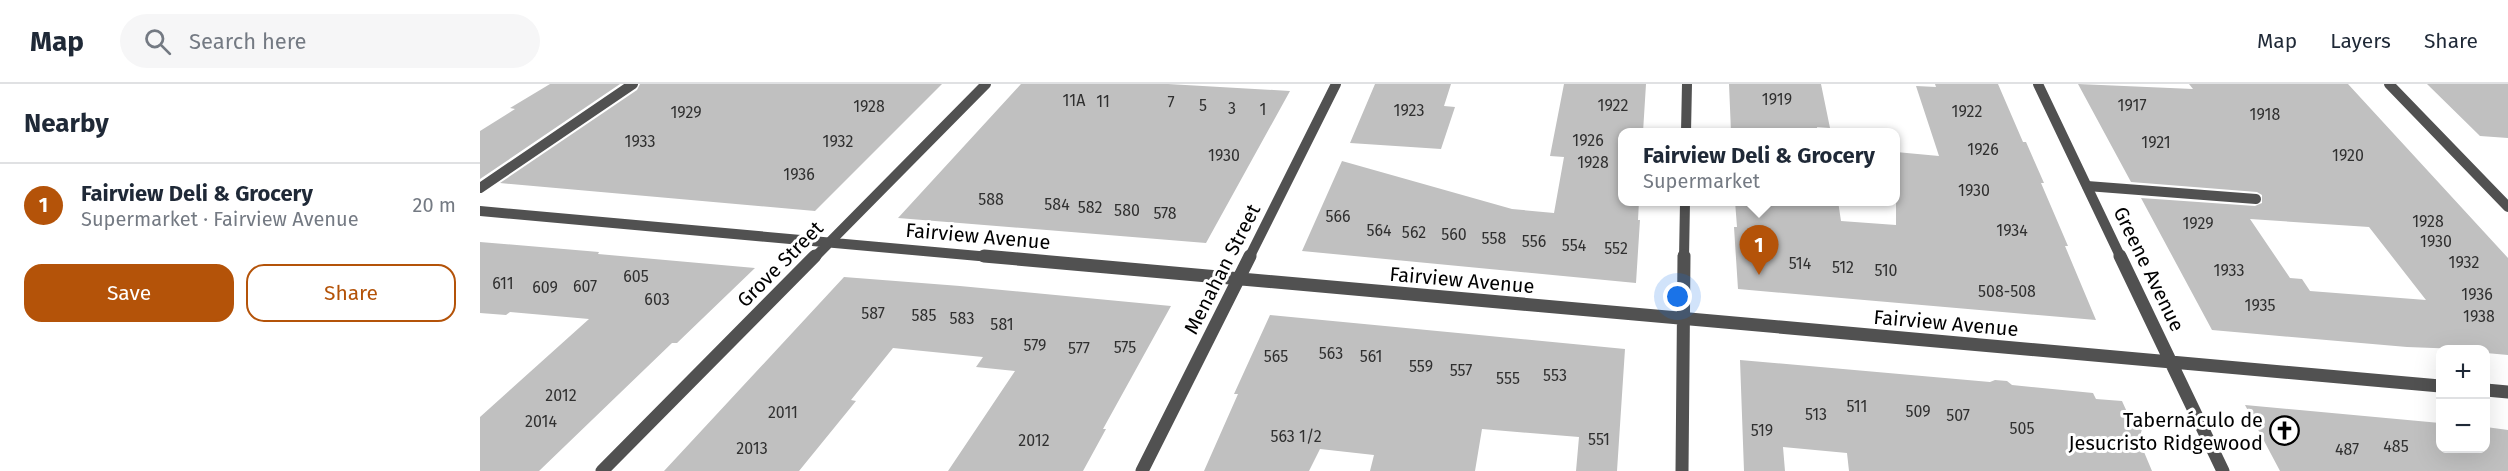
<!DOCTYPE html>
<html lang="en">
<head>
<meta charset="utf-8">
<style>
	body { margin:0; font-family:"Fira Sans",sans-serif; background:#f6f6f7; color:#1f2937 }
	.controls { position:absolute; right:18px; bottom:18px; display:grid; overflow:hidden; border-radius:12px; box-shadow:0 6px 24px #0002 }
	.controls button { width:54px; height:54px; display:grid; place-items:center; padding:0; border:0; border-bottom:2px solid #e0e1e3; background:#fff; color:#1f2937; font:30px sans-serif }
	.you { position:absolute; left:1198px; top:213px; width:21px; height:21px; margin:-15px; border:4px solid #fff; border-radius:50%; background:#1a73e8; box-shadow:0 0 0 9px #1a73e833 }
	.badge { display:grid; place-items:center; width:39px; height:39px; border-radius:50%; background:#b45309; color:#fff; font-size:20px; font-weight:700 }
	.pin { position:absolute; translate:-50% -50px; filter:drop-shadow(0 2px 3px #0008) }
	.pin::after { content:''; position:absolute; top:32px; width:21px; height:18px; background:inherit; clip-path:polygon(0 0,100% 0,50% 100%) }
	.popup { position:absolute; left:1138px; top:44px; width:282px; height:78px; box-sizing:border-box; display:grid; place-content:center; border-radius:12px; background:#fff; filter:drop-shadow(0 2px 4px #0005); font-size:20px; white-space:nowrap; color:#747a83 }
	.popup b { font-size:22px; color:#1f2937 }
	.popup::after { content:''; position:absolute; left:50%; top:100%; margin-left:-12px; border:12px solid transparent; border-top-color:#fff }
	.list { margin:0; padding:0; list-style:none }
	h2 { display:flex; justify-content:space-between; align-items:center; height:78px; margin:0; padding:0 24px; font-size:26px }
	h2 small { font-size:20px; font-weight:400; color:#747a83 }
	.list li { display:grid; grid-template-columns:39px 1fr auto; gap:18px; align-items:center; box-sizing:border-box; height:84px; padding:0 24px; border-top:2px solid #e0e1e3 }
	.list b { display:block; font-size:22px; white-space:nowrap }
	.list p { margin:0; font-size:20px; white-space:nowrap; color:#747a83 }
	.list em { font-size:20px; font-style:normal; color:#747a83 }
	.actions { display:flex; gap:12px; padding:18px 24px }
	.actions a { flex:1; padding:14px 0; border:2px solid #b45309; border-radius:18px; text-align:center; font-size:21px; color:#b45309 }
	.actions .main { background:#b45309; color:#fff }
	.icon { flex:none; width:33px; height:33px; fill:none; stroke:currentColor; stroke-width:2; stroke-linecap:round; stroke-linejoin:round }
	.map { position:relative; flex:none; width:2028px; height:387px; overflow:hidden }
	header { display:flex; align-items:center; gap:36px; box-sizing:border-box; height:84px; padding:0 30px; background:#fff; border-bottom:2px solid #e0e1e3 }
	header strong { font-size:28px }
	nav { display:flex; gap:33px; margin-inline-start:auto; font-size:21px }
	.search { width:420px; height:54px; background:#f6f6f7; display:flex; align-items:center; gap:15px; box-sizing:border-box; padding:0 21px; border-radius:33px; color:#747a83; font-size:22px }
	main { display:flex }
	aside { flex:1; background:#fff }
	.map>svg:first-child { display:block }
	.building { fill:#c0c0c0; fill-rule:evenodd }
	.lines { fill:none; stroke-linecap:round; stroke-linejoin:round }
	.lane { stroke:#515151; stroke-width:10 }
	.street-far1 { stroke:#515151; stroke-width:10 }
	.street { stroke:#515151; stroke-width:13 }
	.labels { text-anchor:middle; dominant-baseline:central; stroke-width:6; stroke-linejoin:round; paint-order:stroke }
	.number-label { font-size:16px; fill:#303030 }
	.street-label { font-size:20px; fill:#000; stroke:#fff }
	.poi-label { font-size:20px; fill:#000; stroke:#fff; text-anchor:end }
</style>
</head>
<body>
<header>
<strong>Map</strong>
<div class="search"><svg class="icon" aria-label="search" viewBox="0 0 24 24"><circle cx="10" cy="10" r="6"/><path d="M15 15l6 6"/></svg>Search here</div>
<nav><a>Map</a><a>Layers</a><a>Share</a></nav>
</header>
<main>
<aside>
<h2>Nearby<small></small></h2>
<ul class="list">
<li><span class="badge">1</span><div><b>Fairview Deli &amp; Grocery</b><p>Supermarket · Fairview Avenue</p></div><em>20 m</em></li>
</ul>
<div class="actions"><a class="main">Save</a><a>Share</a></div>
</aside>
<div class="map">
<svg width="2028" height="387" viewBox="0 0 2028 387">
	<rect width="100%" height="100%" fill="#fff"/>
	<path class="building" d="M70,0H140L0,95V47L35,25L30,24Z
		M160,0H462L335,127L20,99L157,6Z
		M541,0H688L810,7L726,159L418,134Z
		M895,0H971L964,22L975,23L961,65L870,59Z
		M1084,0H1166L1163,48H1143V117H1159L1158,136H1160L1156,199L822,167L862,77L1032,125L1074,129L1084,73L1070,72Z
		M1249,0H1341L1350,44L1337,43L1338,48H1251Z
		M1455,0H1518L1543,58H1546L1564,99H1561L1588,162H1585L1616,236L1258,205L1254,143H1257L1255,117H1358L1361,137L1416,141V68L1459,72L1436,2L1456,3Z
		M1598,0L1713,5L1709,0H1868L2028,174V271L2006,269V266L1927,263L1732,246L1661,114L1775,122L1782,119V111L1777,108L1651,98ZM1770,135L1889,143L1946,216L1830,207L1822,195L1810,194Z
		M1947,0H2028V54L2000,52Z
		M0,158L119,168L118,170L275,184L197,259H192L59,387H0V333L109,235L30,228L26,231L0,229Z
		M364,193L480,202L691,222L623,345H626L603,387H468L535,287L496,283L503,273L413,264L371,316L376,317L319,387H184Z
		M790,231L1145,265L1137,387H1096L1099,353L1002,345L995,387H890L894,371L840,365L829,387H724L758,310H754Z
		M1260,276L1510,298L1515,296L1527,297L1532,301L1613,309L1616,315L1642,317L1652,339L1662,345L1659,356L1672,387H1369L1367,369L1303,363L1305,387H1264Z
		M1765,321L1960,339V364H2006V343L2028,346V387H1800Z"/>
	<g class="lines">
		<path class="lane" d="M1607,102L1776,115"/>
		<path class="street-far1" d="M1558,0L1641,174
			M1909,0L2028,123
			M1206,48L1207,0
			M0,104L153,0
			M0,127L521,174
			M334,174L506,0
			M769,174L856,0
			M1204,174L1205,118"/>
		<path class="street" d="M504,172L1960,302
			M1640,172L1743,387
			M2006,306L2028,308
			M122,387L335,172
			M662,387L770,172
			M1202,387L1204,172"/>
	</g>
	<defs>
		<symbol id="church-ring" viewBox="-11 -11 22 22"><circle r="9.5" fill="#fff" stroke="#000" stroke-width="1.5"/><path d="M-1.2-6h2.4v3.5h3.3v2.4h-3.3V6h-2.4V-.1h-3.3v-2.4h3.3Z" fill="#000"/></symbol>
	</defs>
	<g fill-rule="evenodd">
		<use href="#church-ring" x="1788" y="330" width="33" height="33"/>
	</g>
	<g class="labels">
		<g class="number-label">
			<text x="1297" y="15">1919</text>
			<text x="594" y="16">11A</text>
			<text x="623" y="17">11</text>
			<text x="691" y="18">7</text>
			<text x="723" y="21">5</text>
			<text x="1133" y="21">1922</text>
			<text x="1652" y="21">1917</text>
			<text x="389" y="22">1928</text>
			<text x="752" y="24">3</text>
			<text x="783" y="25">1</text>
			<text x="929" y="26">1923</text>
			<text x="1487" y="27">1922</text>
			<text x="206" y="28">1929</text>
			<text x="1785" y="30">1918</text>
			<text x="1108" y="56">1926</text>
			<text x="160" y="57">1933</text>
			<text x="358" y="57">1932</text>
			<text x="1676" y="58">1921</text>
			<text x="1503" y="65">1926</text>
			<text x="744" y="71">1930</text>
			<text x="1868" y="71">1920</text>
			<text x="1113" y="78">1928</text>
			<text x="319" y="90">1936</text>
			<text x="1494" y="106">1930</text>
			<text x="511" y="115">588</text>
			<text x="577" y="120">584</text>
			<text x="610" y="123">582</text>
			<text x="647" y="126">580</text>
			<text x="685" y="129">578</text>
			<text x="858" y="132">566</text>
			<text x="1948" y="137">1928</text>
			<text x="1718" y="139">1929</text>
			<text x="899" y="146">564</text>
			<text x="1532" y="146">1934</text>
			<text x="934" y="148">562</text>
			<text x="974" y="150">560</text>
			<text x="1014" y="154">558</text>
			<text x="1054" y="157">556</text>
			<text x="1956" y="157">1930</text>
			<text x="1094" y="161">554</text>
			<text x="1136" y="164">552</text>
			<text x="1984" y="178">1932</text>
			<text x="1320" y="179">514</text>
			<text x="1363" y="183">512</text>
			<text x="1406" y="186">510</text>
			<text x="1749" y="186">1933</text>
			<text x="156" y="192">605</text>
			<text x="23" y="199">611</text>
			<text x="105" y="202">607</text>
			<text x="65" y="203">609</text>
			<text x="1527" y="207">508-508</text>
			<text x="1997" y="210">1936</text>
			<text x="177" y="215">603</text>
			<text x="1780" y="221">1935</text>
			<text x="393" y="229">587</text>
			<text x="444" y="231">585</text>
			<text x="1999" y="232">1938</text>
			<text x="482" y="234">583</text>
			<text x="522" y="240">581</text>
			<text x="555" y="261">579</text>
			<text x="645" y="263">575</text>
			<text x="599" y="264">577</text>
			<text x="851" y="269">563</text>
			<text x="796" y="272">565</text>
			<text x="891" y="272">561</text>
			<text x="941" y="282">559</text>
			<text x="981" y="286">557</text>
			<text x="1075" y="291">553</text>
			<text x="1028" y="294">555</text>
			<text x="81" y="311">2012</text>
			<text x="1377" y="322">511</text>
			<text x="1438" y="327">509</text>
			<text x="303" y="328">2011</text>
			<text x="1336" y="330">513</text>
			<text x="1478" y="331">507</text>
			<text x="61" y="337">2014</text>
			<text x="1542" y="344">505</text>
			<text x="1282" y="346">519</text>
			<text x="816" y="352">563 1/2</text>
			<text x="1119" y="355">551</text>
			<text x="554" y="356">2012</text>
			<text x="1916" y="362">485</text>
			<text x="272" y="364">2013</text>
			<text x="1867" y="365">487</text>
		</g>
		<g class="street-label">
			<text transform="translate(498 152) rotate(5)">Fairview Avenue</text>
			<text transform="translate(300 180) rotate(-45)">Grove Street</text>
			<text transform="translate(742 185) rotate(-63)">Menahan Street</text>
			<text transform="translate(1669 185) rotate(64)">Greene Avenue</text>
			<text transform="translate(982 196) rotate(5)">Fairview Avenue</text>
			<text transform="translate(1466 239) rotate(5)">Fairview Avenue</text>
		</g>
		<g class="poi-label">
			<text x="1783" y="336">Tabernáculo de<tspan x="1783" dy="23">Jesucristo Ridgewood</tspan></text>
		</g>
	</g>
</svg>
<div class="controls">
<button>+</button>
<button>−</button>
</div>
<div class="you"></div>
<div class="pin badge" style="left:1279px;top:191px">1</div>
<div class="popup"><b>Fairview Deli &amp; Grocery</b>Supermarket</div>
</div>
</main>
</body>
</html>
